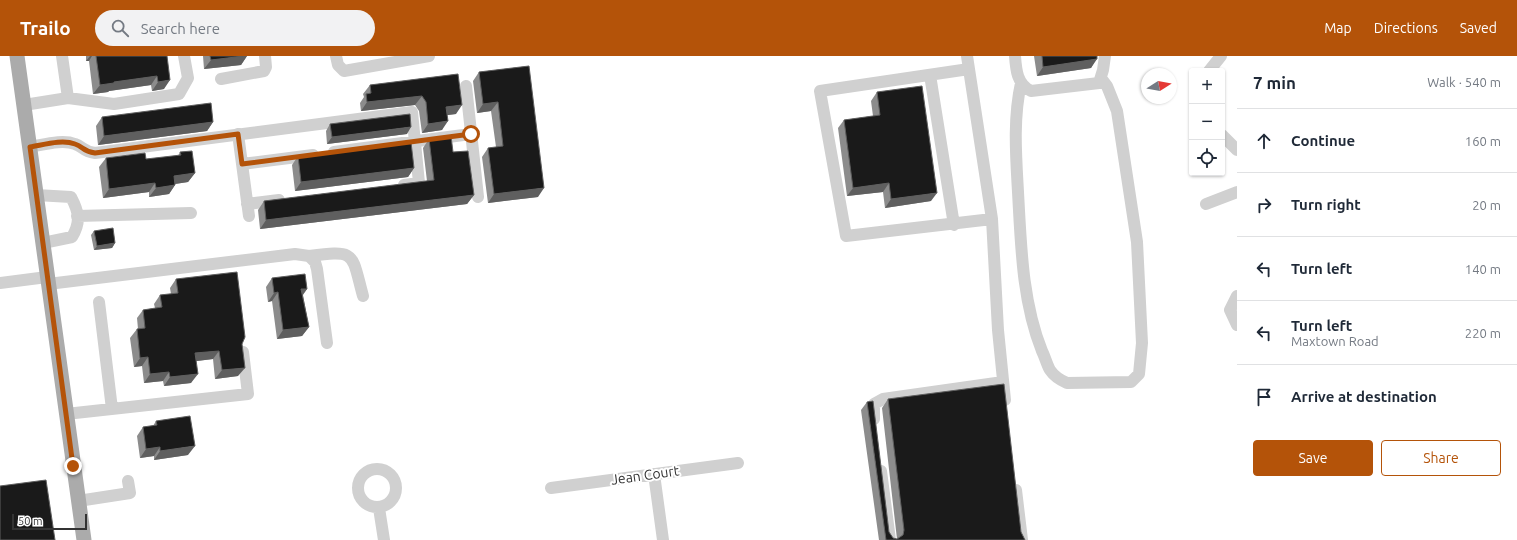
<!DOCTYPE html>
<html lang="en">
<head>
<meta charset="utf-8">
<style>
	body { margin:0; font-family:Ubuntu,sans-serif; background:#f2f2f3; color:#1f2937 }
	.controls { position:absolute; right:12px; top:12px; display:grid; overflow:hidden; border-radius:4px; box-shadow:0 1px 3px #0004 }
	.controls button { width:36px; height:36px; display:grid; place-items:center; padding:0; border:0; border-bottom:1px solid #e0e1e3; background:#fff; color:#1f2937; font:20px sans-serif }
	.compass { position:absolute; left:1141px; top:12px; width:36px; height:36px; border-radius:50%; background:#fff; box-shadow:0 1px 3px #0004; rotate:79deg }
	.scale { position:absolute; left:12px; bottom:10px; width:75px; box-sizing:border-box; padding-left:4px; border:2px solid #333; border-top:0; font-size:11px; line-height:14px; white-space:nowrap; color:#333; -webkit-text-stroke:3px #fff; paint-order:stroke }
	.stop { position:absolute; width:12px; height:12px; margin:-9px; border:3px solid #b45309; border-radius:50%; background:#fff }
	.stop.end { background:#b45309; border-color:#fff; box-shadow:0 1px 4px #0008 }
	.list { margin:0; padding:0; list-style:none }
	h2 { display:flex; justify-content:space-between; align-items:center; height:52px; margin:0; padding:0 16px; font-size:17px }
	h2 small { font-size:13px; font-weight:400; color:#747a83 }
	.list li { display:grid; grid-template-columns:26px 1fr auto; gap:12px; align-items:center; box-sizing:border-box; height:64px; padding:0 16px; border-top:1px solid #e0e1e3 }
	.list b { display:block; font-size:15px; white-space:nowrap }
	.list p { margin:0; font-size:13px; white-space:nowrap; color:#747a83 }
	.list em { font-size:13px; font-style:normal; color:#747a83 }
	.actions { display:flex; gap:8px; padding:12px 16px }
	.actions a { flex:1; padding:9px 0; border:1px solid #b45309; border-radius:4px; text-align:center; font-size:14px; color:#b45309 }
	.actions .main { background:#b45309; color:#fff }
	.icon { flex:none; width:22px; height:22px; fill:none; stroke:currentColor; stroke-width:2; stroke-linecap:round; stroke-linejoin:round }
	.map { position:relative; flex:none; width:1237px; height:484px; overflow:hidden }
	header { display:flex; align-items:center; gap:24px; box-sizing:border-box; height:56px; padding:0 20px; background:#b45309; color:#fff }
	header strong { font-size:19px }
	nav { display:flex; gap:22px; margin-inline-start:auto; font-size:14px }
	.search { width:280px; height:36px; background:#f2f2f3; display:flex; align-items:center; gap:10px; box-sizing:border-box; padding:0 14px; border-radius:22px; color:#747a83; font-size:15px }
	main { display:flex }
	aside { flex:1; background:#fff }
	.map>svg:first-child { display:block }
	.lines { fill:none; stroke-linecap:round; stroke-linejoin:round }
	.minor { stroke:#d0d0d0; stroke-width:12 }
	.major { stroke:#ababab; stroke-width:15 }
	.wall { fill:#8c8c8c }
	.shaded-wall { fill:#5f5f5f }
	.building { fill:#1a1a1a; stroke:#5f5f5f }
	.route { stroke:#b45309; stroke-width:5 }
	.labels { text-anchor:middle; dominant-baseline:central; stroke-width:4; stroke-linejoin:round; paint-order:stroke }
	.street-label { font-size:14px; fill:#333; stroke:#fff }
</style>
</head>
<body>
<header>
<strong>Trailo</strong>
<div class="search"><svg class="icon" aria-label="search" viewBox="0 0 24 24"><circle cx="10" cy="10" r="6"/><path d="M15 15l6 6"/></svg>Search here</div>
<nav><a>Map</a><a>Directions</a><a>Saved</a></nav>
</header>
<main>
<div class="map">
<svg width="1237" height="484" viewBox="0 0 1237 484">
	<rect width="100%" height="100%" fill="#fff"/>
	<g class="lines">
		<path class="minor" d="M336,0L338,9L344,15L429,0
			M967,0L992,163L998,274L1005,344
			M1015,0C1016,14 1017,28 1031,35L1099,27L1103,14L1105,0
			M969,13L820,35L846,180L992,163
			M1209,15L1221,0
			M930,19L954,169
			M221,23L264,15L266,11L265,0
			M1021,27C1013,63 1016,100 1018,136C1021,189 1022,245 1042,295C1045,301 1047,309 1050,314C1054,320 1060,324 1067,327L1131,326L1139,318L1142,287L1137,186L1117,55L1107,30L1101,22
			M466,30L478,141
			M68,42L114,48L179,38L188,22L184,0
			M24,49L68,42L62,0
			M238,78L249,160
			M1222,79L1237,94
			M30,91C43,89 62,83 75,88C84,91 82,95 95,97L412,56L419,127L404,129
			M334,96L471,78
			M242,108L313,99
			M36,139L71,141C79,156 81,166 72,181L43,187
			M247,148L279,144
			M1206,148L1237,136
			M77,160L191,157
			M309,200C357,194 351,196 363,240
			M0,227L47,221
			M48,228L295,198L309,200L315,206L317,213L327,287
			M1237,240L1230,254L1237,269
			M99,246L112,353
			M66,358L248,338L243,296
			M874,363V348L883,343L1003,326
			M358 432a19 19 0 1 1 38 0a19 19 0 1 1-38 0Z
			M881,415L890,484
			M654,418L663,484
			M551,432L738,407
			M1016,434L1022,484
			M78,445L130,437L128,425
			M379,452L384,484"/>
		<path class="major" d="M17,0L84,484"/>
	</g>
	<path class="wall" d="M86,0H167L164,33L152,35L151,29L109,35L108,36L93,38L89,5H86Z
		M203,0H247L241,9L204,13Z
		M1034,0H1097L1091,12L1037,20Z
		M529,10L538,141L488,147L482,101L488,92L496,91L491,55L477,57L473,25L479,16Z
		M458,18L456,58L447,59L442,74L422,77L419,55L415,49L361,55L360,47L364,41L363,38L370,29Z
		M877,36L931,145L885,152L883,136L847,140L838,72L844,64L873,60L871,45Z
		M102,61L213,66L207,75L98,89L96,70Z
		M330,68L407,78L327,88L326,75Z
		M429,83L453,96L474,139L467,148L260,173L258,154L264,145L427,125L423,92Z
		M180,96L195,117L188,126L175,128V129L169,138L149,141V136L103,142L99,111L106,102L146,103L178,100Z
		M298,100L414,112L408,121L295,135L292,109Z
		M94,175L115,187L112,192L94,194L91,179Z
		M272,222L307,233L303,239L309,271L302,280L277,283L272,245L268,246L266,231Z
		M176,223L242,288L238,320L215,323L213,303L196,305L191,327L164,330L163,325L144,327L142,310L134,311L130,282L137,273H138L137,262L143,254L155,252L154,248L160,239L171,238L170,232Z
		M888,343L1021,476L886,484L889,476L893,482L897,483L882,352Z
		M867,346L886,484H879L861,354Z
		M156,365L188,399L154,404V400L140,402L137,380L143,371L153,370Z"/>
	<path class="shaded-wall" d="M90,0H92L89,5H86Z
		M244,0H247L241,9L204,13L211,4Z
		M1097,3L1091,12L1037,20L1043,11Z
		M157,20L151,29L109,35L108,36L93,38L100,29L114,26Z
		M170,24L164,33L152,35L158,26Z
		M422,40L415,49L361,55L367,46Z
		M498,46L491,55L477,57L483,48Z
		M462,49L456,58L440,60L446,51Z
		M448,65L442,74L422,77L428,68Z
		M213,66L207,75L98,89L104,80Z
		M411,71L407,78L327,88L332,81Z
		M414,112L408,121L295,135L301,126Z
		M195,117L188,126L168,129L174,120Z
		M155,127L149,136L103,142L109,133Z
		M889,127L883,136L847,140L853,132Z
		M175,129L169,138L149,141L156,132Z
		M544,132L538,141L488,147L494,138Z
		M937,137L931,145L885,152L891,143Z
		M474,139L467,148L260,173L266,164Z
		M115,187L112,192L94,194L97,190Z
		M301,233H307L301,241Z
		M278,236L272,245L268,246L274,237Z
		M309,271L302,280L277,283L283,274Z
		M219,295L213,303L189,306L195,297Z
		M148,301L142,310L134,311L140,302Z
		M245,312L238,320L215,323L222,314Z
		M169,316L163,325L144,327L150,318Z
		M198,318L191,327L164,330L170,321Z
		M195,390L188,399L154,404L160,395Z
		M160,391L154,400L140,402L146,393Z"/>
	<path class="building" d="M96,0H167L170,24L158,26L157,20L114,26V27L100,29Z
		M210,0H244L211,4Z
		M1042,0H1097V3L1043,11Z
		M529,10L544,132L494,138L488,92L503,90L498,46L483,48L479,16Z
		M458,18L462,49L446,51L448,65L428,68L426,46L422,40L367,46L366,38L371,37L370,29Z
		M922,30L937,137L891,143L889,127L853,132L844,64L880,59L877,36Z
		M211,47L213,66L104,80L102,61Z
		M410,58L411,71L332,81L330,68Z
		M451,80L453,96L468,95L474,139L266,164L264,145L434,124L429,83Z
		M411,86L414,112L301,126L298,100Z
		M192,95L195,117L174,120L175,129L156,132L155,127L109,133L106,102L145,97L146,103L181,99L180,96Z
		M113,172L115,187L97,190L94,175Z
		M237,216L245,281L242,288L245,312L222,314L219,295L195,297L198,318L170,321L169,316L150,318L148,301L140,302L137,273L145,272L143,254L162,251L160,239L178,237L176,223Z
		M305,218L307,233H301L309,271L283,274L278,236L274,237L272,222Z
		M1004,328L1021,476L1025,484H886L867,346L873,345L889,476L893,482L897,483L903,479L904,474L888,343Z
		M190,360L195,390L160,395V391L146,393L143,371L157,369L156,365Z
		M46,424L55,484H0V430Z"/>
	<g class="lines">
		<path class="route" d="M73,410L30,91C43,89 62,83 75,88C84,91 82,95 95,97L238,78L242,108L471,78"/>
	</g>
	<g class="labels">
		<g class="street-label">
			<text transform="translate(645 419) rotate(-8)">Jean Court</text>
		</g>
	</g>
</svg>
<div class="controls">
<button>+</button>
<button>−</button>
<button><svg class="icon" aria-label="locate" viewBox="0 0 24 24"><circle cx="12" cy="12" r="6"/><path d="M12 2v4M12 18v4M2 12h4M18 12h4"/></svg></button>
</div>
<svg class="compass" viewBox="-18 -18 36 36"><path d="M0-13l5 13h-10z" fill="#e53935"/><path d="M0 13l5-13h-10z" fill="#747a83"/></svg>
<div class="scale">50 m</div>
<div class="stop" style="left:471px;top:78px"></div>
<div class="stop end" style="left:73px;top:410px"></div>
</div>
<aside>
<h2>7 min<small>Walk · 540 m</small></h2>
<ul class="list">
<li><svg class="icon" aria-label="ahead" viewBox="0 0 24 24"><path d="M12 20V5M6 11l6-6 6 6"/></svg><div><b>Continue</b></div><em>160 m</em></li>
<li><svg class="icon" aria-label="right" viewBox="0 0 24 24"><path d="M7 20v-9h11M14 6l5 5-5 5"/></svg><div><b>Turn right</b></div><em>20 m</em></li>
<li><svg class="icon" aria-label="left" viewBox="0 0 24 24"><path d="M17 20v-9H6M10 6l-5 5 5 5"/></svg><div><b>Turn left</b></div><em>140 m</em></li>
<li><svg class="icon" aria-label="left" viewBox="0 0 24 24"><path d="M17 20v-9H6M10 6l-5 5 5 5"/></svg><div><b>Turn left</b><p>Maxtown Road</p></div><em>220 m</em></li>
<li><svg class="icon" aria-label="arrive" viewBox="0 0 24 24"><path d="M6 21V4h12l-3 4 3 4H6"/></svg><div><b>Arrive at destination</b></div></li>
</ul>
<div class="actions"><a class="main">Save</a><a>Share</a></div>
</aside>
</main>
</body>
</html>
